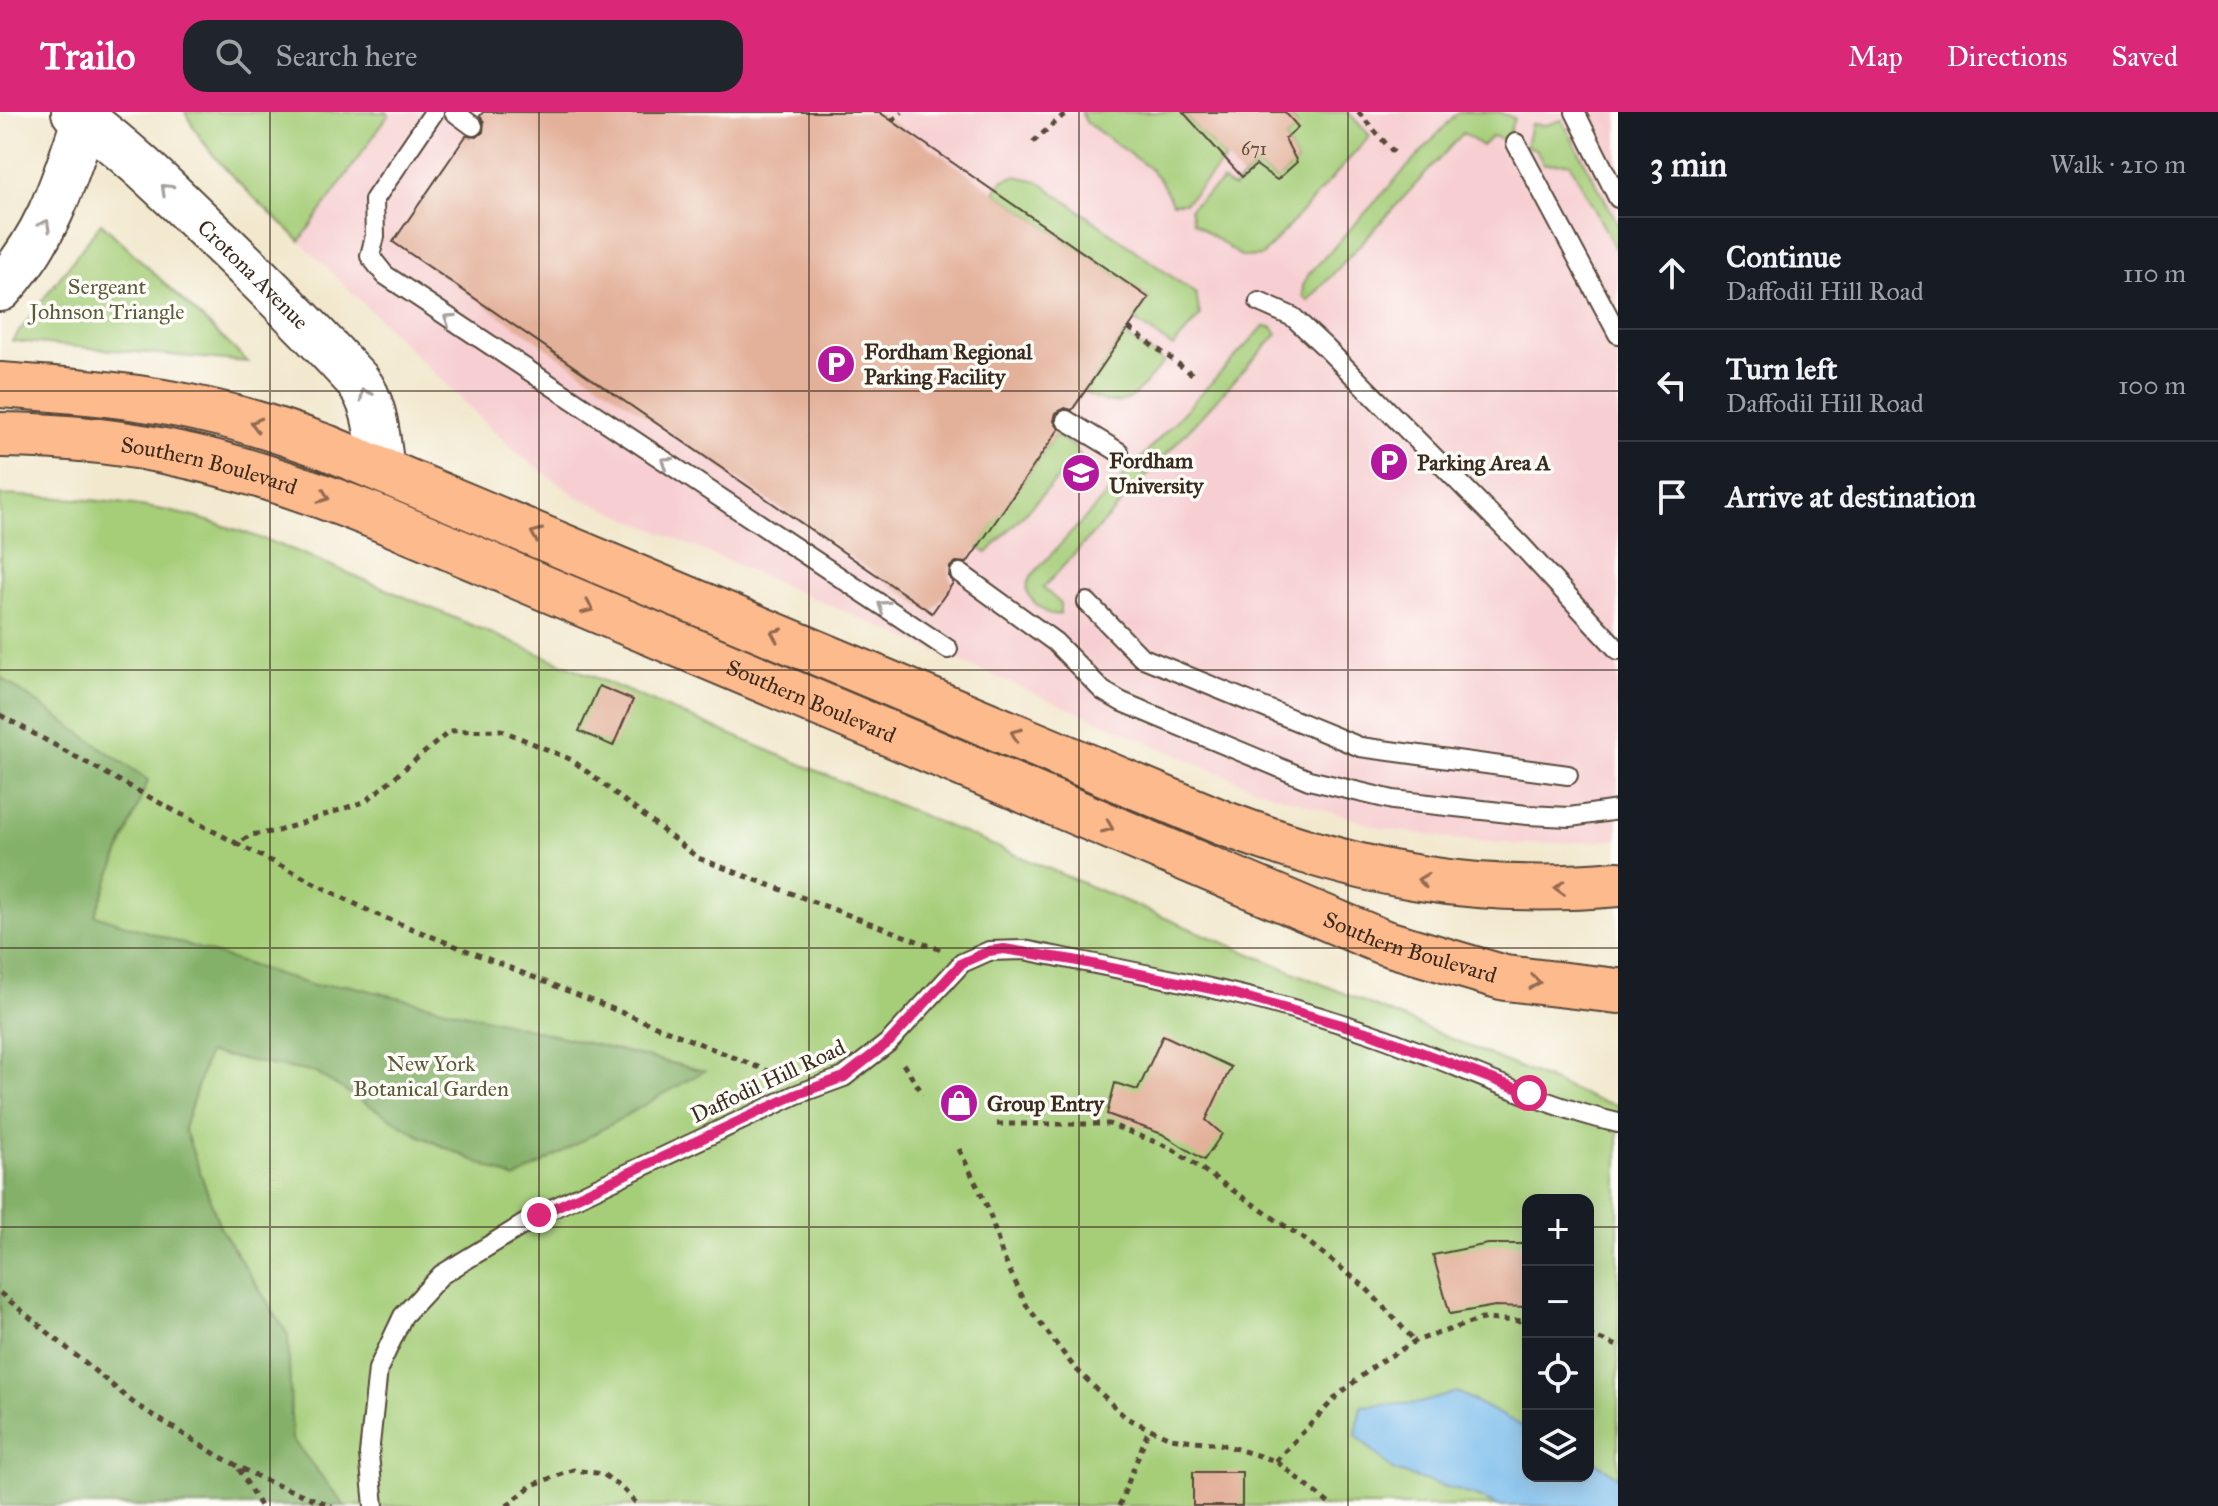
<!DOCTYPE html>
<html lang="en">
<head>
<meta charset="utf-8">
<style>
	body { margin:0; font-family:"IM FELL Great Primer",serif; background:#20242c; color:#f1f3f6 }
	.controls { position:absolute; right:24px; bottom:24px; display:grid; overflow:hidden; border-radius:16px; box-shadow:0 4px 20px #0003 }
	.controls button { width:72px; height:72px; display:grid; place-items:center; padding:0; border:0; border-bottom:2px solid #363941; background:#171b24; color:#f1f3f6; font:40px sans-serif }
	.stop { position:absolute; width:24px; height:24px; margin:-18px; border:6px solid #db2777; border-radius:50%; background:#fff }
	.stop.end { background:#db2777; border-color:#fff; box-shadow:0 2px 8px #0008 }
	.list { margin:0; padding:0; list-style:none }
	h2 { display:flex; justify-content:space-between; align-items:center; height:104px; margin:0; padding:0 32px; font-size:34px }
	h2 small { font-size:26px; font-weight:400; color:#9ea1a6 }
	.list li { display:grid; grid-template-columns:52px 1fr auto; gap:24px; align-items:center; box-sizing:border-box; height:112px; padding:0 32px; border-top:2px solid #363941 }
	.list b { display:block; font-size:30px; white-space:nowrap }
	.list p { margin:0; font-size:26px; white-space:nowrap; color:#9ea1a6 }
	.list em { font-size:26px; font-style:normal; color:#9ea1a6 }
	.icon { flex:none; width:44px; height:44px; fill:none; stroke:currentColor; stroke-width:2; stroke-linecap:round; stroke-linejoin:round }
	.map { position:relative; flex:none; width:1618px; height:1394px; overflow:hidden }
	header { display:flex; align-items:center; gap:48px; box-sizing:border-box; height:112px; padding:0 40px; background:#db2777; color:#fff }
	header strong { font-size:38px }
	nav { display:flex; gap:44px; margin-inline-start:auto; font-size:28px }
	.search { width:560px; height:72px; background:#20242c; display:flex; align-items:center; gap:20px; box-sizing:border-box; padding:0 28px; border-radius:24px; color:#9ea1a6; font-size:30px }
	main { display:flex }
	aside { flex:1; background:#171b24 }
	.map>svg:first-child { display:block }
	.built { fill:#f7cfd2 }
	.green { fill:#a6ce79; stroke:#707c4c; stroke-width:2; fill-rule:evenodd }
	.forest { fill:#84b169; stroke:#606e44; stroke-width:2 }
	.water { fill:#75baec; stroke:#587285; stroke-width:2 }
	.building { fill:#e3b09a }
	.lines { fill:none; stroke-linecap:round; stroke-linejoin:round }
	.service-casing { stroke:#564638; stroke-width:22 }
	.tertiary-casing { stroke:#564638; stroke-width:48 }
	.primary-casing { stroke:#564638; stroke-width:48 }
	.path { stroke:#564638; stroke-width:5; stroke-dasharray:6 6; stroke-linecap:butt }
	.service { stroke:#fff; stroke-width:18 }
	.tertiary { stroke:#fff; stroke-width:44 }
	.primary { stroke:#fcba8d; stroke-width:44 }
	.oneway { stroke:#a79f9a }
	.oneway2 { stroke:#926b50 }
	.route { stroke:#db2777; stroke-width:10 }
	.grid { fill:none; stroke:#3b2a1e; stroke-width:2; stroke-opacity:0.55 }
	.labels { text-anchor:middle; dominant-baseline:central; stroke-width:7; stroke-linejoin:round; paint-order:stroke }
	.number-label { font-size:18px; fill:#654c3d }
	.street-label { font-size:22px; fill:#3b2a1e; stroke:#fdfcf7 }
	.park-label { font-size:22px; fill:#5b5b39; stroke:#fdfcf7 }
	.poi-label { font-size:22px; font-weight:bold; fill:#3b2a1e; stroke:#fdfcf7; text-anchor:start }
</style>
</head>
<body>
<header>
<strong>Trailo</strong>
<div class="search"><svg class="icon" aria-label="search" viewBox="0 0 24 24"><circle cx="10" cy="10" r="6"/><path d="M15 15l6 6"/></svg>Search here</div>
<nav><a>Map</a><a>Directions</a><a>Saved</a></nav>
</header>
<main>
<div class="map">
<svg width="1618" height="1394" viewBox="0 0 1618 1394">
	<rect width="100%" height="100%" fill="#fdfcf7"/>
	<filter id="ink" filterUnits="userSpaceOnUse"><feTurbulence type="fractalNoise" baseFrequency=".0125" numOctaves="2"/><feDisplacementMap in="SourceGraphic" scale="16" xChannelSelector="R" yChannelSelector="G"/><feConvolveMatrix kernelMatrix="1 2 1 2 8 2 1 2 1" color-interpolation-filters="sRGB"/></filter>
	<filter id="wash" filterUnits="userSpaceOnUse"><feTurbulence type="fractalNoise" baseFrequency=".006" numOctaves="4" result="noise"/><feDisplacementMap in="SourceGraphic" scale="32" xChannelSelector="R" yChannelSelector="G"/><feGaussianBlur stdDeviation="1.8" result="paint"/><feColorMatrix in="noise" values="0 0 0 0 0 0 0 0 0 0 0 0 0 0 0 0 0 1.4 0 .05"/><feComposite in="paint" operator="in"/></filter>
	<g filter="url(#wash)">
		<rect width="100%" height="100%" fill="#f2e8ce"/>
		<path class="built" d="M185,0H1618V728L1522,733L1453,727L1382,716L1254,676L576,384L513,338L342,171L215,45L200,26Z"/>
		<path class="green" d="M185,0H387L389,2L300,129C260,90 210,51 185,0Z
			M1081,0H1183L1226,47L1185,91H1172L1161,69L1149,56L1086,10Z
			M1285,0H1348L1370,24L1262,144L1242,145L1193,110L1190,96L1223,69L1233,76L1256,53L1277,68L1297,50L1285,27L1298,14Z
			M1458,0H1499L1514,6L1507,28L1492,24L1482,34L1463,21L1308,189L1303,184V173L1308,163Z
			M1562,8L1618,112V142L1570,51L1543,52L1536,37L1526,34L1531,12L1546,13Z
			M1015,64L1038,69L1196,182L1200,204L1173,235L1134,208L1149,186L995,80L1003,68Z
			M101,111L248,250L12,229Z
			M1264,214L1272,215L1277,222L1043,476L1060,491V502L1050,503C1035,491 1019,483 1032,463Z
			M1124,223L1164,250C1136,280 1127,306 1084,280Z
			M1055,323L1074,335L1080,343L987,441L977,435Z
			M0,383C64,386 128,388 190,404C226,413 261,426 296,439L1594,987L1618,993V1394H0ZM1528,1088H1588V1364H1528Z"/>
		<path class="forest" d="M0,565L148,668L95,803L314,874L347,873L704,959L515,1067L420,1024L316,961L208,941L184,1016L220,1115L288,1223L292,1327L345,1394H0Z"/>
		<path class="water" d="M1457,1280L1528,1317V1364H1588V1345L1618,1365V1394H1498L1476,1384L1394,1359L1356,1323L1361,1294L1420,1291Z"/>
		<g id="blocks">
			<path class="building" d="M483,0H879L1149,186L1072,298L1065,296L1056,301L1054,309L1059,317L967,451L956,450L950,455L949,465L953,471L932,501L393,130L466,24L477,25L483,20L484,10L480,4Z
				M1183,0H1285L1298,15L1285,27L1297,50L1277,68L1256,53L1242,65Z
				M599,574L633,588L613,634L579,619Z
				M1163,923L1231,955L1206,1008L1222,1022L1204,1048L1162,1022L1107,1002L1115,971L1138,978Z
				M1488,1132H1528V1195L1495,1194L1450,1202L1433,1143Z
				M1193,1360H1242V1394H1193Z"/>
		</g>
	</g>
	<g filter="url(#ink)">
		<use href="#blocks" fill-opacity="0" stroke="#564638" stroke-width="2"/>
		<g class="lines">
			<defs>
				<path id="service" d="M434,0L374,88L375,124L370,144L385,163L948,537
					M454,0L473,14
					M1575,0L1618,86
					M1516,31L1618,222
					M1259,190L1293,205L1325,235L1521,433L1618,538
					M1066,308L1119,340
					M960,461L1055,530L1103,579L1122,590L1309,668L1393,688L1527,703L1570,705L1618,698
					M1087,490L1141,545L1360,635L1568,663
					M374,1394L369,1342L378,1257L403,1204L441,1163L539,1103L795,983L844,965L889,930L962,851L989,839L1024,838C1140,861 1260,882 1372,922C1453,950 1535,992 1618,1011"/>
				<g id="tertiary">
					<path id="s1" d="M74,0C119,32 158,69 198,108C253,160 306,213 357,268C377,294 377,326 382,357"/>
					<path d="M0,177C50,122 64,68 87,0"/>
				</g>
				<g id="primary">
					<path d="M0,273C70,278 140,283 208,299C248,308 287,321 326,335L1223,711C1359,762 1472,785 1618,772"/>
					<path id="s2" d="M0,323C139,324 246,353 374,404L1383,830L1505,866L1618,879"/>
				</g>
			</defs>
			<use href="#service" class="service-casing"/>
			<use href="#tertiary" class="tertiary-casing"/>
			<use href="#primary" class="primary-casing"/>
			<path class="path" d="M1358,0L1396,43
				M892,9L902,0
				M1033,30L1067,0
				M1129,216L1192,262
				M0,603L171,697
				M169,696L238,732L250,723L278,719L366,689L450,619L501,618L572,648L698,746L941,838
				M236,731L373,801L778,963
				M903,952L923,982
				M997,1012H1109L1171,1036L1307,1129L1365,1175L1415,1229
				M959,1037L988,1096L1003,1145L1027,1194L1074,1255L1126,1306L1170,1326L1220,1332L1276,1349L1332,1394
				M0,1181L135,1292L217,1343L264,1368L332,1394
				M1588,1223L1618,1234
				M1276,1349L1337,1284L1374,1254L1415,1229L1482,1207L1528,1209
				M239,1357L260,1394
				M507,1394L532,1373L573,1358L603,1362L623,1377L639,1394
				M1119,1394L1149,1317"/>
			<use href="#service" class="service"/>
			<use href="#tertiary" class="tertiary"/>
			<use href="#primary" class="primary"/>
		</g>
		<defs><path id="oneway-chevron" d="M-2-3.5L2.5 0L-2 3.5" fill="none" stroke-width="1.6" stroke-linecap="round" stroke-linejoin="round" transform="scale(2)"/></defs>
		<g class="oneway">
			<use href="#oneway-chevron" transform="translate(166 77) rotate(-136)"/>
			<use href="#oneway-chevron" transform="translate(45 113) rotate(-61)"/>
			<use href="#oneway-chevron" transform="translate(449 207) rotate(-146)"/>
			<use href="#oneway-chevron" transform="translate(365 282) rotate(-118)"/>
			<use href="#oneway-chevron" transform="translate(666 350) rotate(-146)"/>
			<use href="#oneway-chevron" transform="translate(883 494) rotate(-146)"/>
		</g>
		<g class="oneway2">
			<use href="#oneway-chevron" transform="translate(256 312) rotate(-165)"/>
			<use href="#oneway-chevron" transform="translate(324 385) rotate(21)"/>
			<use href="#oneway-chevron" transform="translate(536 422) rotate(-157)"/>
			<use href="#oneway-chevron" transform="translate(588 496) rotate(23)"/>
			<use href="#oneway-chevron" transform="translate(776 522) rotate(-157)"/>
			<use href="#oneway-chevron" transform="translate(1016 622) rotate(-157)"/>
			<use href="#oneway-chevron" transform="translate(1108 715) rotate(23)"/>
			<use href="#oneway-chevron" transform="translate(1423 768) rotate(-172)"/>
			<use href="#oneway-chevron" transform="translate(1560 776) rotate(178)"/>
			<use href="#oneway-chevron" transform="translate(1535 870) rotate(8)"/>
		</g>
	</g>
	<g class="lines" filter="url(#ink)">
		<path class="route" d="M539,1103L795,983L844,965L889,930L962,851L989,839L1004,837L1073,848L1231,881L1370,921L1529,981"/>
	</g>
	<path class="grid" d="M270,0V1394M539,0V1394M809,0V1394M1079,0V1394M1348,0V1394M0,279H1618M0,558H1618M0,836H1618M0,1115H1528M1588,1115H1618"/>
	<defs>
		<symbol id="parking-disc" viewBox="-11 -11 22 22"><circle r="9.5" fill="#b5179e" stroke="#fdfcf7"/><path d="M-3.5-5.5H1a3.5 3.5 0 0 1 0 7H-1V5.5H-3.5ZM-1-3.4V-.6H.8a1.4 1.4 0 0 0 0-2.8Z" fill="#fff"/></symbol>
		<symbol id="university-disc" viewBox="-11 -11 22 22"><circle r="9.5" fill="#b5179e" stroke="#fdfcf7"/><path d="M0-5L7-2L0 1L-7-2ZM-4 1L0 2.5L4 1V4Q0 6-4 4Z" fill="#fff"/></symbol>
		<symbol id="shop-disc" viewBox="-11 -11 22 22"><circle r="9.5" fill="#b5179e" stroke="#fdfcf7"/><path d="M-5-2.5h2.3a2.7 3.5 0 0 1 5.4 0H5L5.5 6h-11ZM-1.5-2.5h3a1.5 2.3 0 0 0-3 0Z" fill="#fff"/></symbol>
	</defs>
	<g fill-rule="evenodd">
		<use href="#parking-disc" x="814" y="230" width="44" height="44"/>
		<use href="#parking-disc" x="1367" y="328" width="44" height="44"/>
		<use href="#university-disc" x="1059" y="339" width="44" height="44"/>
		<use href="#shop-disc" x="937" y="969" width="44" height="44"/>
	</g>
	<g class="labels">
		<g class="number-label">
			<text x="1254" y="37">671</text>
		</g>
		<g class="street-label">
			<text stroke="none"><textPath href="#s1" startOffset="242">Crotona Avenue</textPath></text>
			<text stroke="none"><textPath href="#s2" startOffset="212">Southern Boulevard</textPath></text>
			<text stroke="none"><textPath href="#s2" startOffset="860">Southern Boulevard</textPath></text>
			<text stroke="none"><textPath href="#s2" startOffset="1508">Southern Boulevard</textPath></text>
			<text transform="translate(768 969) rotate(-25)">Daffodil Hill Road</text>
		</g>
		<g class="park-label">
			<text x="107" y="174">Sergeant<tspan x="107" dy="25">Johnson Triangle</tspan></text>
			<text x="431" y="951">New York<tspan x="431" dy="25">Botanical Garden</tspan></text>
		</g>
		<g class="poi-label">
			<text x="864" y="239">Fordham Regional<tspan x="864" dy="25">Parking Facility</tspan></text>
			<text x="1109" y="348">Fordham<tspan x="1109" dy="25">University</tspan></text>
			<text x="1417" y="350">Parking Area A</text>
			<text x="987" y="991">Group Entry</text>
		</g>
	</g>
</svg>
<div class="controls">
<button>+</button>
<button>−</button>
<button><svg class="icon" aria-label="locate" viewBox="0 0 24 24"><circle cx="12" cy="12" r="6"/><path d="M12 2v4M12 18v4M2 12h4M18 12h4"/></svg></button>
<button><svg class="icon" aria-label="layers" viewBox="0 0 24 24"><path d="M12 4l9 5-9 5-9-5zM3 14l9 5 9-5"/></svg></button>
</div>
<div class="stop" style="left:1529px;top:981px"></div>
<div class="stop end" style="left:539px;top:1103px"></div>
</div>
<aside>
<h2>3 min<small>Walk · 210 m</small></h2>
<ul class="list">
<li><svg class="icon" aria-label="ahead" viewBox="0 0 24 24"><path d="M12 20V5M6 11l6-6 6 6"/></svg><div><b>Continue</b><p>Daffodil Hill Road</p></div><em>110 m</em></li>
<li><svg class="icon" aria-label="left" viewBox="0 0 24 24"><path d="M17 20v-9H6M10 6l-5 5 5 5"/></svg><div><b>Turn left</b><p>Daffodil Hill Road</p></div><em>100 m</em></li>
<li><svg class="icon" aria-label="arrive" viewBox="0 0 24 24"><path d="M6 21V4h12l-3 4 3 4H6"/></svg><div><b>Arrive at destination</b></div></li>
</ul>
</aside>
</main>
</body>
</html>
